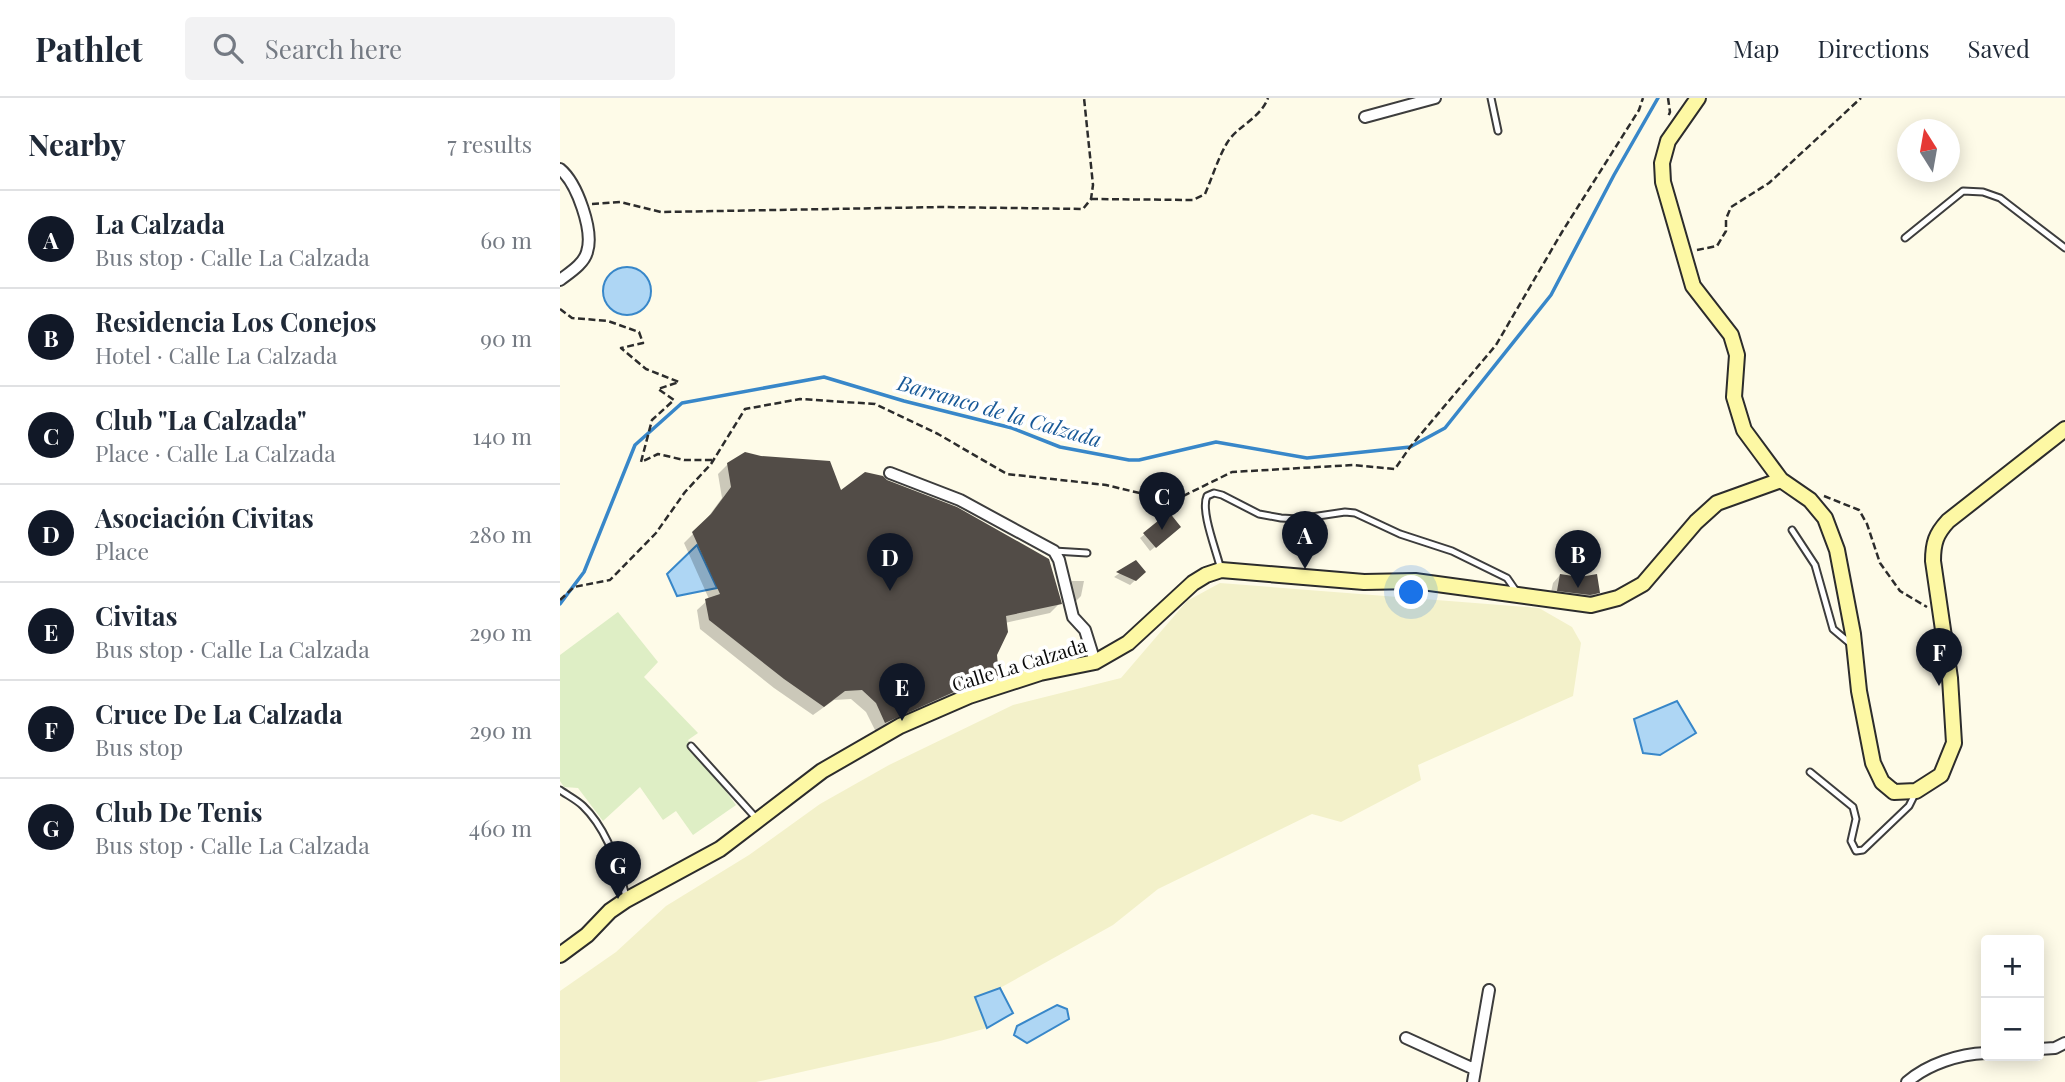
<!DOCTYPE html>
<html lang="en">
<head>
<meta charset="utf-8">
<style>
	body { margin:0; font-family:"Playfair Display",serif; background:#f2f2f3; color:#1f2937 }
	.controls { position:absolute; right:21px; bottom:21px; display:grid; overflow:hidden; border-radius:7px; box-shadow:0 4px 18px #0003 }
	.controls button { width:63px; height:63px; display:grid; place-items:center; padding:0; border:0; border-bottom:2px solid #e0e1e3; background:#fff; color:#1f2937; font:35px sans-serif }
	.compass { position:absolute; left:1337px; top:21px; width:63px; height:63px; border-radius:50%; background:#fff; box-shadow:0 4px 18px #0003; rotate:349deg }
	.you { position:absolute; left:852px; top:495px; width:24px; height:24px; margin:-18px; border:5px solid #fff; border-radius:50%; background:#1a73e8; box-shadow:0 0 0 10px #1a73e833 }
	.badge { display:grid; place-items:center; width:46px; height:46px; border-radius:50%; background:#111827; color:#fff; font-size:23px; font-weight:700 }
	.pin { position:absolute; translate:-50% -58px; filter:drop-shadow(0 2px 4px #0008) }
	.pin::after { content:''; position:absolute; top:37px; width:24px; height:21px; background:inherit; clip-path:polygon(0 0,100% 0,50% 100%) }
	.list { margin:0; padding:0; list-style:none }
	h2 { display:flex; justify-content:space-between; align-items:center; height:91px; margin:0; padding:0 28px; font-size:30px }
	h2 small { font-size:23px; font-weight:400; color:#747a83 }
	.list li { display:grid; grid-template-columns:46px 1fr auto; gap:21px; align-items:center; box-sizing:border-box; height:98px; padding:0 28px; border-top:2px solid #e0e1e3 }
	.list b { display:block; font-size:26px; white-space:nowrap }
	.list p { margin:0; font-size:23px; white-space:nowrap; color:#747a83 }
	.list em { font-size:23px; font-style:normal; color:#747a83 }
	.icon { flex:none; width:38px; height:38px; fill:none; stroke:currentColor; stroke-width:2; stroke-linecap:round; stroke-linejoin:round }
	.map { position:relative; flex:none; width:1505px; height:984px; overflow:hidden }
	header { display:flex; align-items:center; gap:42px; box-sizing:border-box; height:98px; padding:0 35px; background:#fff; border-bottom:2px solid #e0e1e3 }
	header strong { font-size:33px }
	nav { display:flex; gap:38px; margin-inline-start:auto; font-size:24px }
	.search { width:490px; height:63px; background:#f2f2f3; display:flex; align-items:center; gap:18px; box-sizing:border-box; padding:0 24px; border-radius:7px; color:#747a83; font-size:26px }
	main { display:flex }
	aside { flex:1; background:#fff }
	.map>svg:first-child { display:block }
	.farmland { fill:#f3f1ca }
	.pitch { fill:#deeec5 }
	.water { fill:#aed6f4; stroke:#3887c9; stroke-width:2 }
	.shadow { fill:#0003 }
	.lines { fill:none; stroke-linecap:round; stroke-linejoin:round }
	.stream { stroke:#3887c9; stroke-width:3.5 }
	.building { fill:#524c47 }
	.lane-casing { stroke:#3d3d3d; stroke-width:9 }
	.street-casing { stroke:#3d3d3d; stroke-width:14 }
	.secondary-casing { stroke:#2c2c2c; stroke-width:18 }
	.path { stroke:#2c2c2c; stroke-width:2.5; stroke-dasharray:7 3.5; stroke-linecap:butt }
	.lane { stroke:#fff; stroke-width:5 }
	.street { stroke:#fff; stroke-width:10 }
	.secondary { stroke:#fdf8a4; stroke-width:14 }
	.labels { text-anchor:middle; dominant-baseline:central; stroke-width:7; stroke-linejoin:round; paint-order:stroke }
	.street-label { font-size:19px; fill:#0a0a0a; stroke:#fff }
	.water-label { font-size:21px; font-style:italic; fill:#185997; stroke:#fff }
</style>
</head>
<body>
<header>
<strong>Pathlet</strong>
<div class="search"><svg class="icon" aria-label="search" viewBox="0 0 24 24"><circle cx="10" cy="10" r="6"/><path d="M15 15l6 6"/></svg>Search here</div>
<nav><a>Map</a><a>Directions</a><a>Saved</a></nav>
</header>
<main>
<aside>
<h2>Nearby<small>7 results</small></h2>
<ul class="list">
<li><span class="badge">A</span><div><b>La Calzada</b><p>Bus stop · Calle La Calzada</p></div><em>60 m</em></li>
<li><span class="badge">B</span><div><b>Residencia Los Conejos</b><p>Hotel · Calle La Calzada</p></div><em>90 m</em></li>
<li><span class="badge">C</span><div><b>Club &quot;La Calzada&quot;</b><p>Place · Calle La Calzada</p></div><em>140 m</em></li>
<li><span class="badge">D</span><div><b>Asociación Civitas</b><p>Place</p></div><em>280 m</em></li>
<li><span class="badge">E</span><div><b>Civitas</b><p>Bus stop · Calle La Calzada</p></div><em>290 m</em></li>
<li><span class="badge">F</span><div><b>Cruce De La Calzada</b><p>Bus stop</p></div><em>290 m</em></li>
<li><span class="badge">G</span><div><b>Club De Tenis</b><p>Bus stop · Calle La Calzada</p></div><em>460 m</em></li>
</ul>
</aside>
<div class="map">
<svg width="1505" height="984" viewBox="0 0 1505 984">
	<rect width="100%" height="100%" fill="#fefbe8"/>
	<path class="farmland" d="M660,485L979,510L1012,529L1021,545L1013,598L858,667L861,682L781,724L752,716L598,791L553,827L440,890L415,899L427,930L380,943L196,984H0V893L56,854L106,808L189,757L260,706L329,667L453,607L561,580L627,503Z"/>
	<path class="pitch" d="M58,514L98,564L84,579L138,635L128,642L176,707L133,737L116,713L103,722L80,689L43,723L18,690L4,689L0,683V557Z"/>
	<path class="water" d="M43 193a24 24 0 1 1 48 0a24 24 0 1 1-48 0Z
		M137,447L157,490L117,498L107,476Z
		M1117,603L1136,635L1100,657L1083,655L1074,621Z
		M440,890L453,915L427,930L415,899Z
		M497,907L507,911L509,921L467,945L454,937L457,928Z"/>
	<path class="shadow" d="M168,366L281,394L500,505L490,515L445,525L435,557L437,578L427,587L394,598L316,634L306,614L291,601L274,602L253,617L214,590L140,531L137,512L149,501L124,445L143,426L162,400L158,376Z
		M615,433L590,453L580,440L585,436Z
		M576,464L584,474L570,487L554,479Z
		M1000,477L1038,494L1031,501L990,499L993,485Z
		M512,483H524L521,498L516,503H512L508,487Z"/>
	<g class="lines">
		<path class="stream" d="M0,506L24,474L75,347L122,305L264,279L344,303L452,330L500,349L569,362H579L656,344L747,360L850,349L885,330L991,197L1054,77L1098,0"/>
	</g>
	<path class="building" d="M185,354L201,358L270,363L281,392L305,374L323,378L327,382L397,409L489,461L502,506L446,518L448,534L437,557L439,578L405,589L325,625L316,605L302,592L285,593L264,609L224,581L149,522L145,501L160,496L132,434L151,416L171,389L167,365Z
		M609,414L621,429L596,450L583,435Z
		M576,462L586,474L576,483L556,474Z
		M1000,476L1020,479L1037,476L1040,495L1030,497L997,493Z"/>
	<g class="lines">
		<defs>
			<path id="lane" d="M931,0L938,33
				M1345,140L1403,93L1423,94L1440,100L1505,150
				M1232,432L1255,467L1273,531L1292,547
				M494,453L527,455
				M661,472C657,454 640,413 647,398L654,395L662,397L699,416L721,420L738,421L785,414L795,415L840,436L892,453L947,480L956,493
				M131,648L196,720
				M1250,674L1293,709L1296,721L1291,743L1296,753L1303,752L1349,708L1355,696
				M0,692C7,697 17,702 23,708C47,731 59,768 66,799"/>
			<path id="street" d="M805,19L875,0
				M0,71C17,85 34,133 27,154C24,166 9,175 0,182
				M330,375L400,402L494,453L499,462L513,519L525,532L535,564
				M846,940L914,971
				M1479,951L1495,950L1505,945
				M913,984L929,892
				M1347,984C1368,966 1399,956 1426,955"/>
			<path id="secondary" d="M1138,0L1108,43L1102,65L1103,84L1133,188L1171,237L1177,257L1174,299L1184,332L1221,382L1250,402L1265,420L1277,452L1293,536L1299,593L1313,665L1322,684L1334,694L1356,693L1381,677L1394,645L1390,580L1373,463C1373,445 1376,436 1388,423L1505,331
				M0,857L27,837L50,813L66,802L160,751L262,673L340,628L409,598L480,575L535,564L568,545L633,485L646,477L661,472L804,484L855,483L1031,507L1058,500L1083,486L1136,424L1157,405L1221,382"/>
		</defs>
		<use href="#lane" class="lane-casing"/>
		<use href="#street" class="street-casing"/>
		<use href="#secondary" class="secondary-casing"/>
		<path class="path" d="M1108,0L1110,14L1108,19
			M531,101L633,102L645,96C652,80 658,60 667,45C677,28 700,21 708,0
			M32,106L60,104L101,114L382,109L523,111L531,101L533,87L524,0
			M1137,152L1157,148L1166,133V121L1171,109L1209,85L1301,0
			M0,211L12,220L48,223L79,234L83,245L61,250L86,271L119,284L98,291L114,302L92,322L81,364L98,356L124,362H153
			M1264,398L1299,412L1307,426L1320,465L1340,493L1367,509
			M0,502L14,489L50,482L96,435L125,394L151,366L185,311L240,301L315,306L378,336L447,376L546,387L613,403L672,374L793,367L835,371L850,349L936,247L1002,134L1079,12L1083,0"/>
		<use href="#lane" class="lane"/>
		<use href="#street" class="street"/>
		<use href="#secondary" class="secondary"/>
	</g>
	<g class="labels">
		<g class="street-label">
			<text transform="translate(459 566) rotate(-17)">Calle La Calzada</text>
		</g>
		<g class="water-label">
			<text transform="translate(440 312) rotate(16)">Barranco de la Calzada</text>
		</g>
	</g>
</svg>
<div class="controls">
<button>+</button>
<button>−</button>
</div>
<svg class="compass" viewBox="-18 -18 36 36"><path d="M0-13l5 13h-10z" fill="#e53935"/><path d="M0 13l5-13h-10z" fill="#747a83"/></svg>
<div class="you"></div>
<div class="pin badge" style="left:745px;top:471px">A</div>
<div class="pin badge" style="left:1018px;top:490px">B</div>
<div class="pin badge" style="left:602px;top:432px">C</div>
<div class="pin badge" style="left:330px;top:493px">D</div>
<div class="pin badge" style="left:342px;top:623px">E</div>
<div class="pin badge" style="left:1379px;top:588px">F</div>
<div class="pin badge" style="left:58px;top:801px">G</div>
</div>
</main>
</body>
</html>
